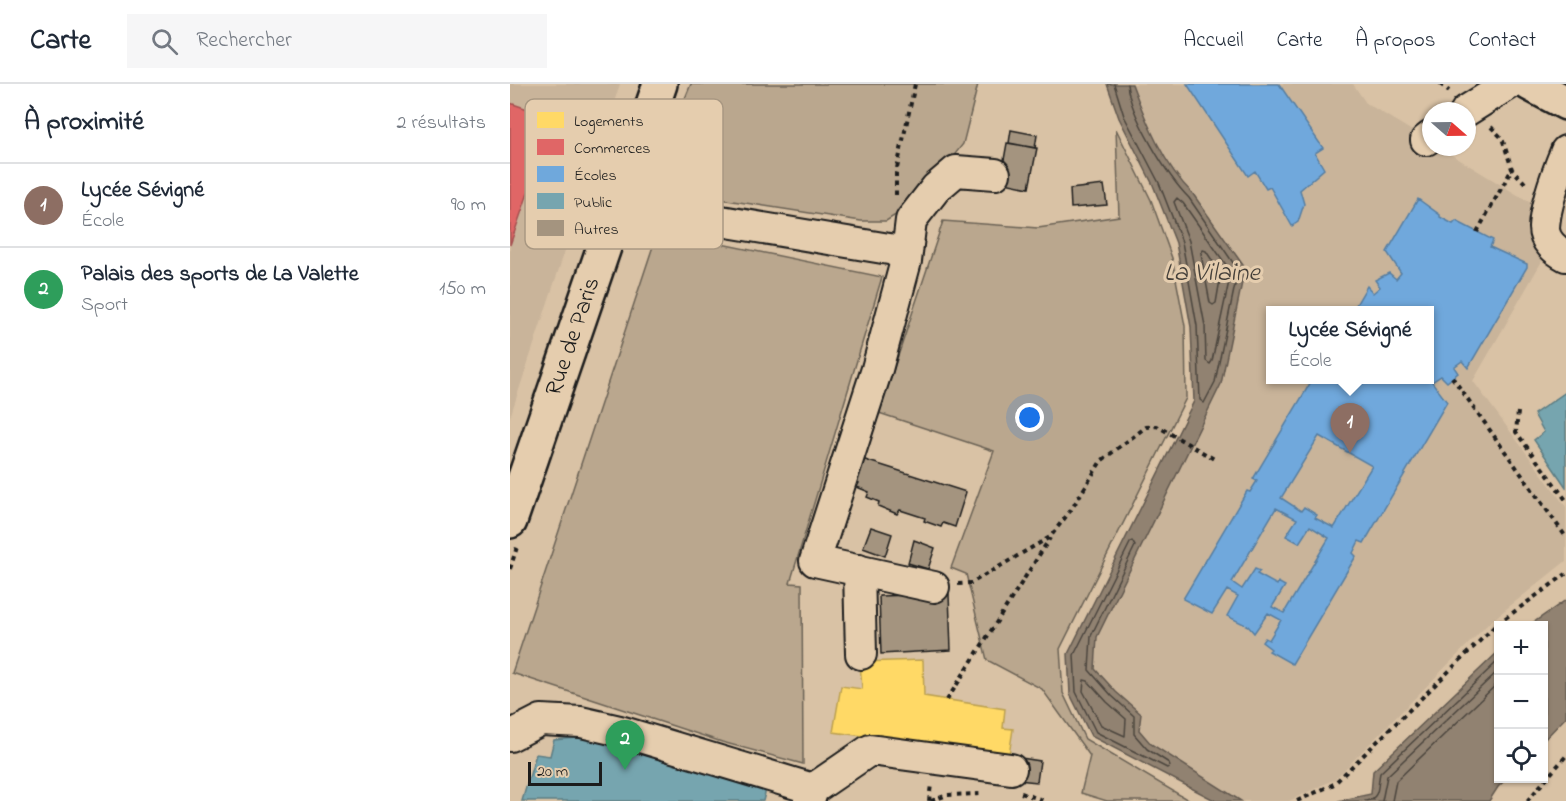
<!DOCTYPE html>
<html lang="fr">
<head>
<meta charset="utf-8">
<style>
	body { margin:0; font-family:"Indie Flower",sans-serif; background:#f6f6f7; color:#1f2937 }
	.controls { position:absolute; right:18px; bottom:18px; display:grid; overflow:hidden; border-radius:0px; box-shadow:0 2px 4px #0004 }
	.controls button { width:54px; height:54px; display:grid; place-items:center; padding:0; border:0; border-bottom:2px solid #e0e1e3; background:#fff; color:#1f2937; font:30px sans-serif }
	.compass { position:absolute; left:912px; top:18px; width:54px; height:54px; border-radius:50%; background:#fff; box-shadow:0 2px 4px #0004; rotate:110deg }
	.scale { position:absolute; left:18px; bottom:15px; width:74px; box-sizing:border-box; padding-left:6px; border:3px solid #1c1c1c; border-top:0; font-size:16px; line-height:21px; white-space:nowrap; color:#1c1c1c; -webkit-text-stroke:4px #e5cdae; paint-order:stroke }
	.you { position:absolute; left:520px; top:334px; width:21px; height:21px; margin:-15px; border:4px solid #fff; border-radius:50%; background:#1a73e8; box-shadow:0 0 0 9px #1a73e833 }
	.badge { display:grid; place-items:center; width:39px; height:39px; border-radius:50%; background:#1c1c1c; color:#fff; font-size:20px; font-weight:700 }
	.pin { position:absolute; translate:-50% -50px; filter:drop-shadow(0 2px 3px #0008) }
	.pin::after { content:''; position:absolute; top:32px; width:21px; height:18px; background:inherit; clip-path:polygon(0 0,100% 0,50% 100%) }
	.popup { position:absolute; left:756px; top:222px; width:168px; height:78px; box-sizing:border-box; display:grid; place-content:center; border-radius:0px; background:#fff; filter:drop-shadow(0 2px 4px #0005); font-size:20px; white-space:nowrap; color:#747a83 }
	.popup b { font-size:22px; color:#1f2937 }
	.popup::after { content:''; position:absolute; left:50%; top:100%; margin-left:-12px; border:12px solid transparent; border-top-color:#fff }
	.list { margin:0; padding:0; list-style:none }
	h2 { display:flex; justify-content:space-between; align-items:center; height:78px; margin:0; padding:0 24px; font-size:26px }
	h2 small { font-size:20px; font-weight:400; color:#747a83 }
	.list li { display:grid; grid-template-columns:39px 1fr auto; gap:18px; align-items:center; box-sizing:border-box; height:84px; padding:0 24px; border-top:2px solid #e0e1e3 }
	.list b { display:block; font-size:22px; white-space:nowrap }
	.list p { margin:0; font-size:20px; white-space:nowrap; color:#747a83 }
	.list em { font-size:20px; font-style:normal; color:#747a83 }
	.icon { flex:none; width:33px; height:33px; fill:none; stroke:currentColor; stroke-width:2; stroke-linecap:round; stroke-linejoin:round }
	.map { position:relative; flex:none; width:1056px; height:717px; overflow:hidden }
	header { display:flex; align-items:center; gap:36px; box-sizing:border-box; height:84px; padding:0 30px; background:#fff; border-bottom:2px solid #e0e1e3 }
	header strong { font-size:28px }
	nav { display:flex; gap:33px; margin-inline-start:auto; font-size:21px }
	.search { width:420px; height:54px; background:#f6f6f7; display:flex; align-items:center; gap:15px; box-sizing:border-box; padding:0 21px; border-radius:0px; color:#747a83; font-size:22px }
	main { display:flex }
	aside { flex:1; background:#fff }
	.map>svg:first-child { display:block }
	.built { fill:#c9b49a; fill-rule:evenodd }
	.green { fill:#baa78e; stroke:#6b6255; stroke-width:1.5 }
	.water { fill:#918271; stroke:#62594f; stroke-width:1.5 }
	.homes { fill:#ffd966; stroke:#bba050; stroke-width:1.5 }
	.shops { fill:#e06666; stroke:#a55050; stroke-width:1.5 }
	.schools { fill:#6fa8dc; stroke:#567ea2; stroke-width:1.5; fill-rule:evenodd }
	.public { fill:#76a5af; stroke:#5b7c83; stroke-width:1.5 }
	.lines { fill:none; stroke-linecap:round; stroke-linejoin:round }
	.shore { stroke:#4b453e; stroke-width:1.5 }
	.building { fill:#a4947f; stroke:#1c1c1c; stroke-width:1.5 }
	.minor-casing { stroke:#1c1c1c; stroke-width:34 }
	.major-casing { stroke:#1c1c1c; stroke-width:38 }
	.path { stroke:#1c1c1c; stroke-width:4; stroke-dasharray:4.5 4.5; stroke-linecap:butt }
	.minor { stroke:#e5cdae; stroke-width:30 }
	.major { stroke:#e5cdae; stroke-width:33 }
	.labels { text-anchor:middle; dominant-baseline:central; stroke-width:6; stroke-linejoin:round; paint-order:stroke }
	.street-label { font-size:24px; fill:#1c1c1c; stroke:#e5cdae }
	.water-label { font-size:26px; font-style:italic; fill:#45403a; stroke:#e5cdae }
	.key { fill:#e5cdae; stroke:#a99882; stroke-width:1.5 }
	.key-label { font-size:16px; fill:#1c1c1c }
</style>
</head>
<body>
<header>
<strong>Carte</strong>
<div class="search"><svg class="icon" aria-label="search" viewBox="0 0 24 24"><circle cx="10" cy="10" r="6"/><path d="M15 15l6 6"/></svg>Rechercher</div>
<nav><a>Accueil</a><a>Carte</a><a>À propos</a><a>Contact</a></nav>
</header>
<main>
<aside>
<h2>À proximité<small>2 résultats</small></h2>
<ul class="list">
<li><span class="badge" style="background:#8d6e63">1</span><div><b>Lycée Sévigné</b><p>École</p></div><em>90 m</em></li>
<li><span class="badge" style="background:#2e9e5b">2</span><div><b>Palais des sports de La Valette</b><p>Sport</p></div><em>150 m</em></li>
</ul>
</aside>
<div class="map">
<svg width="1056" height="717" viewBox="0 0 1056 717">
	<rect width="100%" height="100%" fill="#d9c2a5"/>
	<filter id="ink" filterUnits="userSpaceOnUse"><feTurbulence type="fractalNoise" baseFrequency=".0167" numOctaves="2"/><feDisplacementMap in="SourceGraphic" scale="12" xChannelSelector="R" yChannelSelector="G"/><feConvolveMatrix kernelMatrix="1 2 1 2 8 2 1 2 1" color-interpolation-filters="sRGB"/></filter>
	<g filter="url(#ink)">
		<path class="built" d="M0,0H110L0,333Z
			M614,0H843L856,19L1029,124L1026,162L1032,177L963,297L1056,423V477L980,538L825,695L779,717H719L595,641L564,567L691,315L679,150ZM760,226H920V296H760Z"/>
		<path class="green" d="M181,0H468L453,60L408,117L376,137H351L146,105L145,87Z
			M606,45L641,116L662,174L675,242L676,314L550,565L553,609L575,655L680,717H597L571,709L580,672L532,605L477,576L456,490L441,484L484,367L369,329L433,137L528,144L609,132Z
			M148,147L372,193L280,499L292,500L293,680L212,658L2,589Z"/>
		<path class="water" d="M597,0H622C636,38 654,82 683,110L735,184L711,300L587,553L585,585L606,608L631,630L629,646L641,660L731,717H706L581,652L560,610L558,570L684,317L681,243L666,159L643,101L609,34Z
			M1056,516V633L1034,656V542L1020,541Z
			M988,568V694L996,695L988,703L979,717H828L861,710L863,687Z"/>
		<path class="homes" d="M413,576L414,612L495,625L493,644L503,645L499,671L323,648L331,602L352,605L350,578Z"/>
		<path class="shops" d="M0,19L44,34L0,161Z"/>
		<path class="schools" d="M677,0H769L813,64L805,69L814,85L790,106L794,120L788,138L782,142L760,103L756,105L745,87L738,92Z
			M908,115L930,131V133L943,140L946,137L983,156L980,163L1017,180V183L958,284L952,277L944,283L948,289L937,298L931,292L922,298L937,318L854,459L849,457L843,469L846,472L782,580L759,567L761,565L752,558L755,554L759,556L771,536L758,529L744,549L738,542L717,532L728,512L717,506L702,530L673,515L737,407L740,408L747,397L743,395L802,296H920V226H843L857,202L863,209L870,203L865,196L879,189L886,195L891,189L877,168ZM809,352L862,382L824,444L805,434L807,431L794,423L791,427L771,414ZM766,424L787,435L776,452L789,459L800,442L819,454L774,529L762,523L775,502L768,498L767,501L747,490L750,487L745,485L732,505L722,498Z"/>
		<path class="public" d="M1056,308V403L1024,356L1034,348L1024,330Z
			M75,653L257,701L253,717H12L26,670L40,672L44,656Z"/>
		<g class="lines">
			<path class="shore" d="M604,0L614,32L649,99L672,158L687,242L690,316L694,319L705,298L728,186L679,114C657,92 620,31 617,0
				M667,114L673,119L721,188L702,277L700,280L696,277L695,242L679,157L664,118Z
				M693,166L696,167L711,190L706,219L703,221L700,219L691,170Z
				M622,457L625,462L581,552L579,586L602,612L624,632V650L637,665L659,679L660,682L657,684L586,648L566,608L564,571L620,459Z
				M574,596L578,597L597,618L616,635L615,652L591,641L573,607Z
				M856,717C871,714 867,701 870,689L988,577
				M872,717L877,692L988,587
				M882,717L886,697L988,599"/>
		</g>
		<path class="building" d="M501,46L527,51L525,64L499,59Z
			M497,59L527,64L519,104L490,98Z
			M594,101L597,121L561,124L560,105Z
			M352,375L456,408L445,443L433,439L431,443L414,437L415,434L390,426L387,430L368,422L369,418L357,413L359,408L347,403L349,399L344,397Z
			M361,443L382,450L375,472L353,464Z
			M404,456L425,464L418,485L398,479Z
			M439,510L441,566L371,570L369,512Z
			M511,674L530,677L527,698L508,696Z"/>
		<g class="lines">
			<defs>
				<path id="minor" d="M956,27L999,0
					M916,56L921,52
					M1056,67C1047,89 1035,121 1034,144C1034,157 1046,167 1056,172
					M109,120L385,166L396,177
					M349,486L351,570
					M424,503L305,477L367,285L396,177L401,136L426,104L446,87L485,90
					M0,652L31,636L71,638L110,647L303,705L299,717
					M303,705L360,666L501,685"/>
				<g id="major">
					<path d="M1020,0L1056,19"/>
					<path id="s1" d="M0,437L150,0"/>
				</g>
			</defs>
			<use href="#minor" class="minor-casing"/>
			<use href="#major" class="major-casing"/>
			<path class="path" d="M930,0L939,7
				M981,43L992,54L1002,85L1015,99
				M386,111V89L405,0
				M967,148L1002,85
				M942,293L1056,453
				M1008,328L1006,348L1056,416
				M0,485L7,463
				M448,500L461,499L540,453L561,426L591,377L636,343L647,342L704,375
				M437,616L540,454
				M511,709L536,717
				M419,717L421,700
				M421,717L437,711L473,710
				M787,717L824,700L986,541L1056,490
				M1017,717L1056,672"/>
			<use href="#minor" class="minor"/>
			<use href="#major" class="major"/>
		</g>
	</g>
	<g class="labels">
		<g class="street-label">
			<text stroke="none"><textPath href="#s1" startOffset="195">Rue de Paris</textPath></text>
		</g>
		<g class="water-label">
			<text x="702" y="190">La Vilaine</text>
		</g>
	</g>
	<rect x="15" y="15" width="198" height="150" rx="9" class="key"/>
	<rect x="27" y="28" width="27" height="16" fill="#ffd966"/>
	<rect x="27" y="55" width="27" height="16" fill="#e06666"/>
	<rect x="27" y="82" width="27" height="16" fill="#6fa8dc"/>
	<rect x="27" y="109" width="27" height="16" fill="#76a5af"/>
	<rect x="27" y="136" width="27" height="16" fill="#a4947f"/>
	<g class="key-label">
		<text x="64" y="42">Logements</text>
		<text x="64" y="69">Commerces</text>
		<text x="64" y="96">Écoles</text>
		<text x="64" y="123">Public</text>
		<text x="64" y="150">Autres</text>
	</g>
</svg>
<div class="controls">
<button>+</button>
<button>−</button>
<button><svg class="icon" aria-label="locate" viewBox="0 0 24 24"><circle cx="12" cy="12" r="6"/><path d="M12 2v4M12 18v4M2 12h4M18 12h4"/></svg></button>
</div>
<svg class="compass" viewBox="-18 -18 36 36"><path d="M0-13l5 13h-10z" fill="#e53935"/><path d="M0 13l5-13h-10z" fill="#747a83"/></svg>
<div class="scale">20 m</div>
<div class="you"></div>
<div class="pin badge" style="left:840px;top:369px;background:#8d6e63">1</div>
<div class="popup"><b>Lycée Sévigné</b>École</div>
<div class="pin badge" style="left:115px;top:686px;background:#2e9e5b">2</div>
</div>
</main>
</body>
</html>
